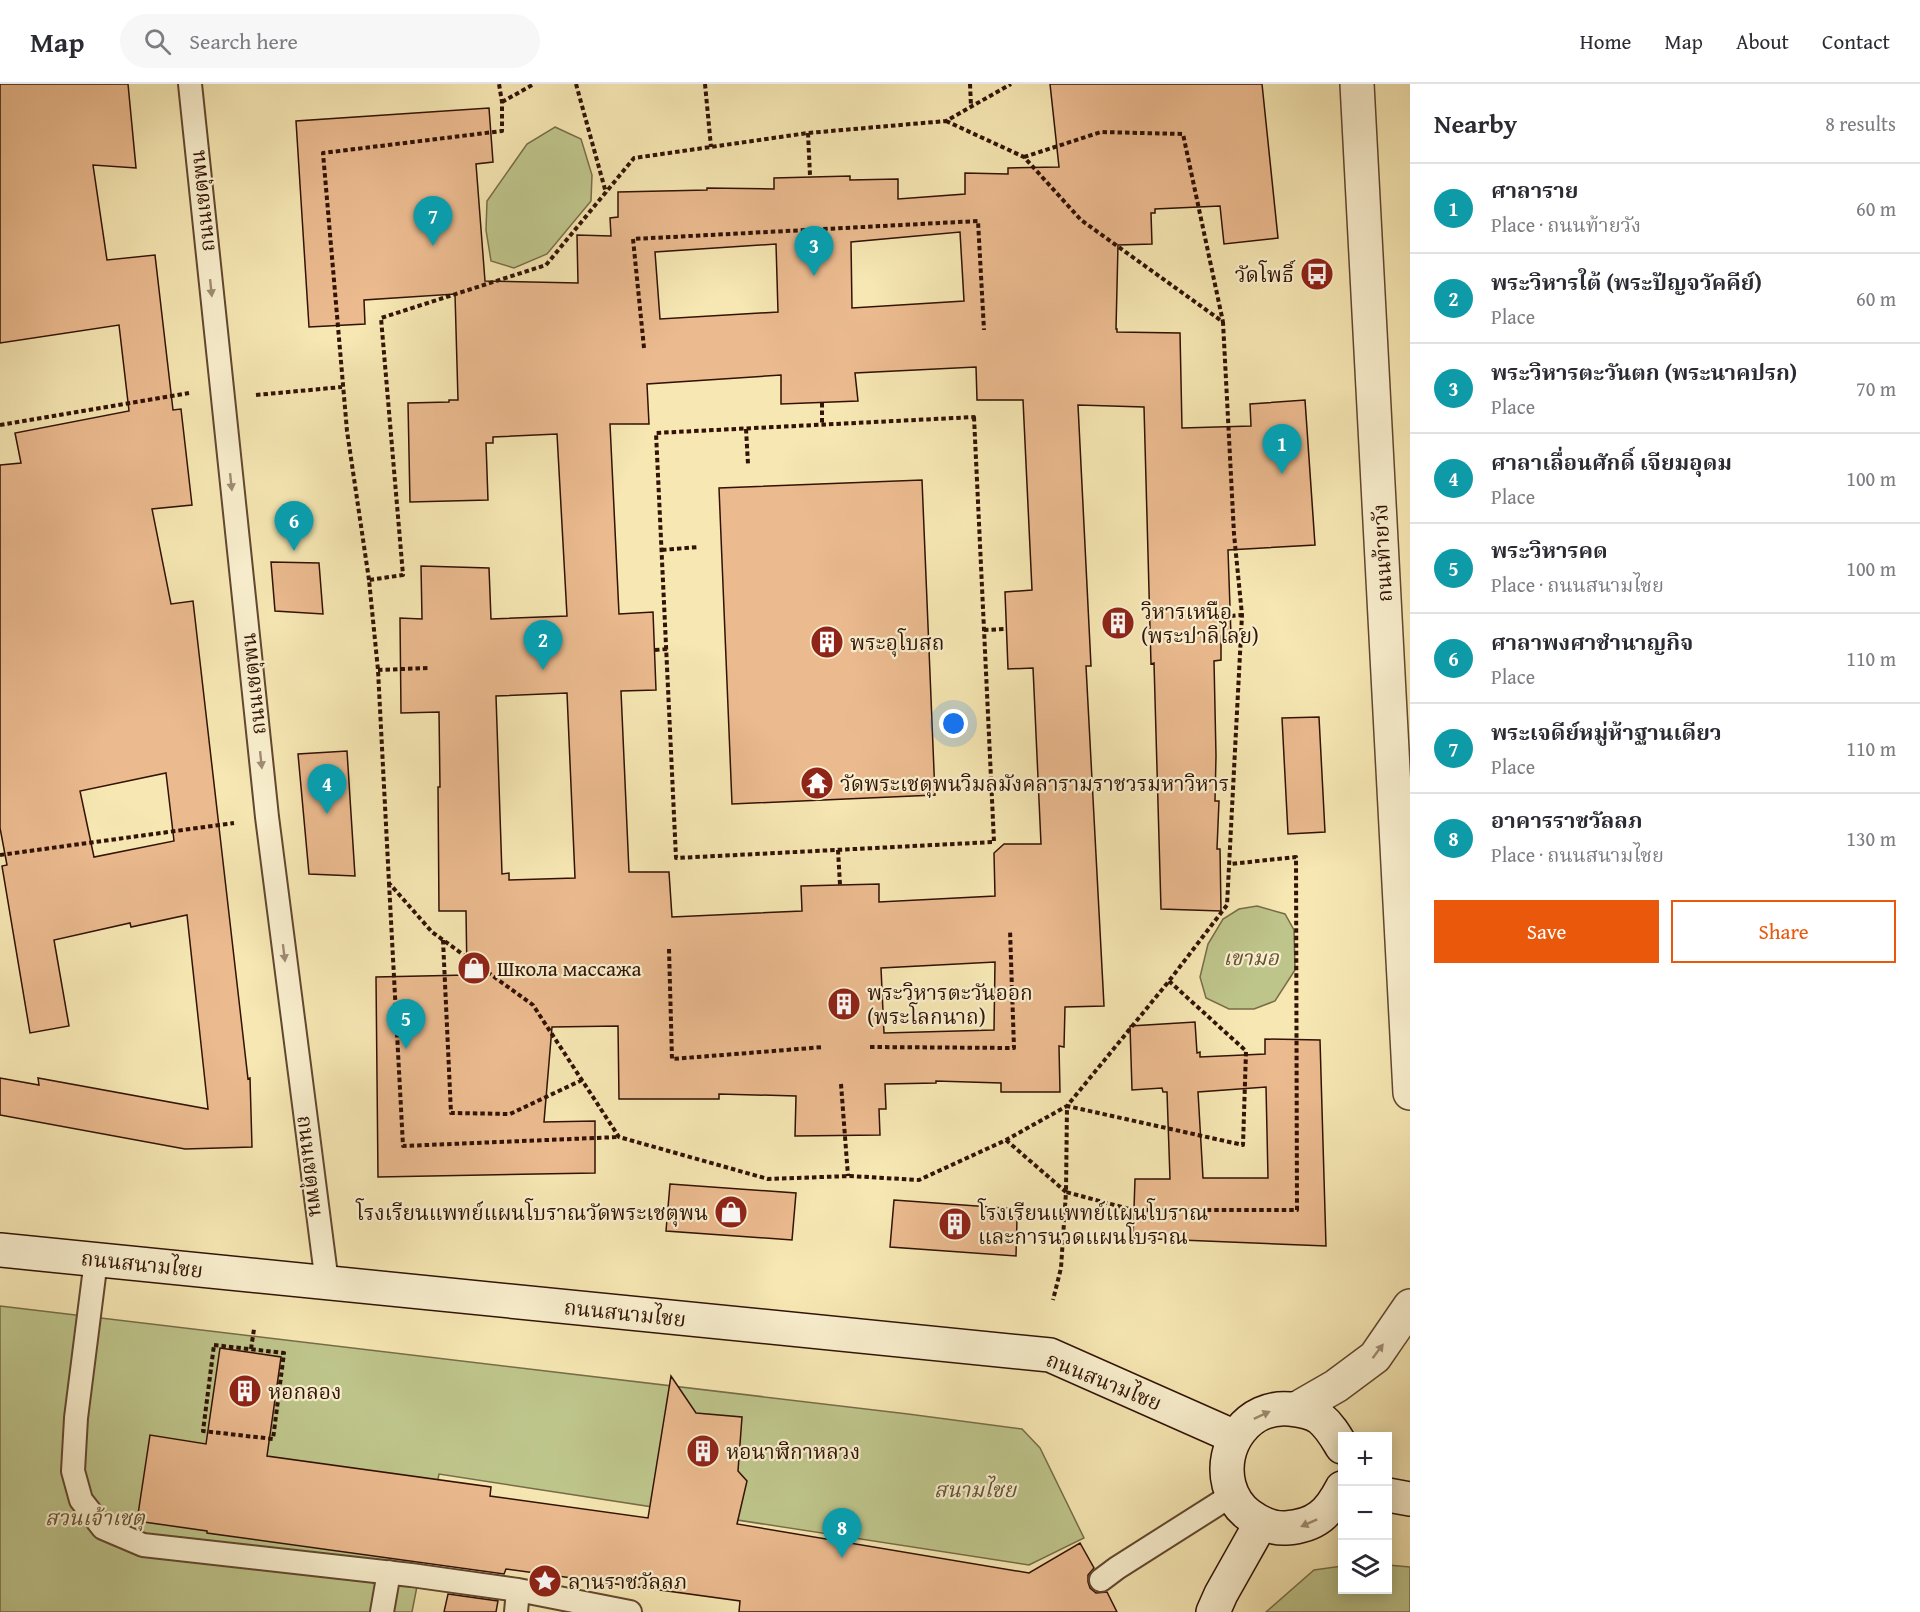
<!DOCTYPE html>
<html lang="en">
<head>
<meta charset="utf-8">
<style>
	body { margin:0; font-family:"Gentium Book Plus","Noto Serif Thai",serif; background:#f7f7f7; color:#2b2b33 }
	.controls { position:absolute; right:18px; bottom:18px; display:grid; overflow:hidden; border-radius:0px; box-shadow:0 3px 15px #0003 }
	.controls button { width:54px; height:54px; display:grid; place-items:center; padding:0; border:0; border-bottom:2px solid #e1e1e2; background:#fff; color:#2b2b33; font:30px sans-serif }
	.you { position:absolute; left:954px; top:640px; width:21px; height:21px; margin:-15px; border:4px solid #fff; border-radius:50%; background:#1a73e8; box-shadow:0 0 0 9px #1a73e833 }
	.badge { display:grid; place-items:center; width:39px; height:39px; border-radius:50%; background:#ea580c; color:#fff; font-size:20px; font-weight:700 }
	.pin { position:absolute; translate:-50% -50px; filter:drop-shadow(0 2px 3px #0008) }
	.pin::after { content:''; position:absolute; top:32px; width:21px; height:18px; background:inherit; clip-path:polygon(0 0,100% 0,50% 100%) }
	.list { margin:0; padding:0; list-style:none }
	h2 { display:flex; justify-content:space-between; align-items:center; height:78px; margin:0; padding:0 24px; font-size:26px }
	h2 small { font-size:20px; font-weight:400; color:#7c7c81 }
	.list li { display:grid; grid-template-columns:39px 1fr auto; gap:18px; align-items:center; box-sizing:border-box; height:90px; padding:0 24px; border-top:2px solid #e1e1e2 }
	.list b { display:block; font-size:22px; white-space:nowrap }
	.list p { margin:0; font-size:20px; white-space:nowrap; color:#7c7c81 }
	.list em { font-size:20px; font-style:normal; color:#7c7c81 }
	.actions { display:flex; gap:12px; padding:18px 24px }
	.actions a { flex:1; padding:14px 0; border:2px solid #ea580c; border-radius:0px; text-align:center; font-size:21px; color:#ea580c }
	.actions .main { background:#ea580c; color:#fff }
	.icon { flex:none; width:33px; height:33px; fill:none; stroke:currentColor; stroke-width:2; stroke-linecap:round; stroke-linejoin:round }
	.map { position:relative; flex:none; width:1410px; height:1528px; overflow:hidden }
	header { display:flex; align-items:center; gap:36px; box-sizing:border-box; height:84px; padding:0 30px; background:#fff; border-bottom:2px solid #e1e1e2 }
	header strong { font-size:28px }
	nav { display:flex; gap:33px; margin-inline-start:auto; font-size:21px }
	.search { width:420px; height:54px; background:#f7f7f7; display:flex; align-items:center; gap:15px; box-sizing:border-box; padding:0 21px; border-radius:33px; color:#7c7c81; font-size:22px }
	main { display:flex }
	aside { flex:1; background:#fff }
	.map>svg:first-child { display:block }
	.green { fill:#bec58b; stroke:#786c48; stroke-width:1.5 }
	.building { fill:#ebba8f; stroke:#311205; stroke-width:1.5; fill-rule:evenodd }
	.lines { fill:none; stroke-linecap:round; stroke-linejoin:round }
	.service-casing { stroke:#624730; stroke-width:26 }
	.tertiary-casing { stroke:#624730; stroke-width:36 }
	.secondary-casing { stroke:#311205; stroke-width:36 }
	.path { stroke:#311205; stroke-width:4; stroke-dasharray:4.5 3; stroke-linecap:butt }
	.service { stroke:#f9efce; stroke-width:22 }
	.tertiary { stroke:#f9efce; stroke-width:33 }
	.secondary { stroke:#f9efce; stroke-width:33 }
	.oneway { fill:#9f8c74 }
	.labels { text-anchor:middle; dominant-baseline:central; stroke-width:4.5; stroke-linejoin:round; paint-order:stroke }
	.street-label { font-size:21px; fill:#311205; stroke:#f9efce }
	.poi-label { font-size:21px; fill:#311205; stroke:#f9efce; text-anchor:start }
	.park-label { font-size:21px; font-style:italic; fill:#625134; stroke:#f9efce }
</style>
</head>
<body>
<header>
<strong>Map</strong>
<div class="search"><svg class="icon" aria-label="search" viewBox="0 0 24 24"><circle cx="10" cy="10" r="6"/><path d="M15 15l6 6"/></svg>Search here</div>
<nav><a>Home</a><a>Map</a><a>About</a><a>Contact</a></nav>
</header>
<main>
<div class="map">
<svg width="1410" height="1528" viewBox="0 0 1410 1528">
	<rect width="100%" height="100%" fill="#f6e7b3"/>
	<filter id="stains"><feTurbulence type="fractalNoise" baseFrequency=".00333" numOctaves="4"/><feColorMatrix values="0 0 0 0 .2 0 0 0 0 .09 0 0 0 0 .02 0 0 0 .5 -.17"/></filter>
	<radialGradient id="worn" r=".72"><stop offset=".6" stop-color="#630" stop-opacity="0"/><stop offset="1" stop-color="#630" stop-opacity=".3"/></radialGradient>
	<path class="green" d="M555,43L581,55L592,91L591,117L547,170L514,184L491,177L486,146L487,117L527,60Z
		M1257,822L1285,830L1294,846L1295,886L1275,917L1254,925H1229L1206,914L1200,893L1208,860L1223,835L1239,825Z
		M0,1222L908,1330L1022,1345L1040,1364L1084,1454L1029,1481L439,1390L412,1528H0Z
		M1388,1481L1410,1483V1528H1266L1314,1486L1342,1482V1506H1388Z"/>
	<path class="building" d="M0,0H128L136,84L93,81L107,176L155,171L173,326L181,325L192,421L152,425L171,520L193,517L248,995L250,994L252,1063L185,1065L0,1031V994L39,1001L38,994L208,1025L187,831L131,843L130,839L54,856L69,942L30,949L2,782L7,781L0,744V381L21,379L15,349L129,327L119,241L0,259ZM166,689L174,757L94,773L80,707Z
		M1050,0H1262L1278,154L1224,160L1220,122L1155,125V129H1151L1152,160L1118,161L1116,245H1117V248L1180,249L1182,344L1251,342L1250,320L1305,316L1315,461L1228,466L1231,552H1221V576L1214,577L1216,672L1215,717H1219L1217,765H1220L1221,827L1161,825L1154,579L1151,580L1144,323L1078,321L1091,582H1086L1104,922L1065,923L1064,963L1059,962L1060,1008H1001V999L936,997V999L885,1000L886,1025H879L880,1051L795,1052L796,1012L719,1010V1015H619L618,942L552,943L544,1038L595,1037V1089L378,1093L376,893L467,891L466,827H439L438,703H440L439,628L401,629L400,534L422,535L421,482L489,484L491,535L567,532L557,350L493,353V359H486L488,416L410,418L408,319L449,318V316H458L455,210L364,216L365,240L309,243L296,37L489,24L493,78L476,80L485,197L578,199L577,151L611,152L610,134L618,133V108L707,106V104L774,105V94L850,92V96L898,95V115L965,110V89L1008,90V84L1059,83ZM960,148L964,217L852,224L851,158ZM776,160L778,228L660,235L655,168ZM976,283L977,316H1023L1032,506L1005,508L1008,585L1033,584L1041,760H1004L994,769L995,812L879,818V800L801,802L802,827L672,833L669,788H629L621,607L656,606L653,528L619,530L610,340H649L647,300L781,291V320L858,317L855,289ZM567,609L575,794L509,796V789L502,790L496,612ZM995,878L994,946L884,949L881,884Z
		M922,396L935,711L732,720L719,404Z
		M271,478L319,479L323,530L275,527Z
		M1319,633L1325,748L1288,750L1282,634Z
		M347,667L355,792L309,790L298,670Z
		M1195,938L1197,969L1200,968V973L1265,970V955L1320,956L1326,1162L1133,1154L1135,1095H1170L1167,1008H1163L1162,1004L1132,1006L1130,942ZM1266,1003L1268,1094H1203L1198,1008Z
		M670,1100L796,1109L792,1156L666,1147Z
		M894,1116L1019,1125L1017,1134L1016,1172L890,1163Z
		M220,1264L281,1273L267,1372L491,1403L490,1412L648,1434L671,1292L696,1329L742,1333L738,1387L747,1397L737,1440L1029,1489L1080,1459L1094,1484L1088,1491V1498L1090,1504L1096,1509L1107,1508L1117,1528H739L740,1517L506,1485L504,1490L207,1449V1447L137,1437L150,1351L206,1360Z
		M448,1510L498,1517L496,1528H444Z"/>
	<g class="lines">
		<defs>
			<path id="service" d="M190,0L267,733L327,1199
				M96,1176L76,1334L73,1387L81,1416L103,1444L143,1461L411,1491L518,1506L630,1528
				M1101,1496L1117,1484L1232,1411
				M382,1528L389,1488
				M516,1528L518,1506"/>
			<path id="tertiary" d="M1357,0L1410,1009
				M1296,1325L1336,1302L1375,1273L1410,1222"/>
			<path id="secondary" d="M0,1166L1050,1271L1235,1353
				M1342,1363C1336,1353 1330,1342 1320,1334C1312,1328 1300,1326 1290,1325C1248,1321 1219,1362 1229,1401C1232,1412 1238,1423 1249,1431C1260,1439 1272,1445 1286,1444C1316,1442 1329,1429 1342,1404
				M1388,1411L1410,1415
				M1213,1528L1221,1510L1261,1439"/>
		</defs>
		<use href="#service" class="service-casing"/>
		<use href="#tertiary" class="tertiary-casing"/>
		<use href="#secondary" class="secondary-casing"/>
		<path class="path" d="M576,0L606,109
			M705,0L711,63
			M970,0L971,22
			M502,18L534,0
			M946,37L1024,73L1081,136L1223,238L1234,450L1242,531L1227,821L1169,897L1067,1022L1006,1056L919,1096L850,1092L768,1095L619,1053L533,921L432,848L389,799L378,586L369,496L403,491L381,234L546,181L634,74L808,49L946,37L1011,0
			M808,49L810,91
			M1024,73L1101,48L1183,50L1223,238
			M644,264L633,155L978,137L984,246
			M256,311L342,303
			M822,319V341
			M974,333L994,758L676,774L656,349Z
			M0,341L189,309
			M746,345L748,380
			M662,466L698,463
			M369,496L347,347L323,69L502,47V18L499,0
			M1231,532L1242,531
			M984,546L1006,545
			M655,566L667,565
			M378,586L428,584
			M838,766L840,801
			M0,771L234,739
			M389,799L403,1062L618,1053
			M443,856L451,1029L510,1030L582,996
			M669,865L672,975L824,963
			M1169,897L1246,967L1243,1061L1067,1022L1066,1108L1133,1126H1297L1296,773L1230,780
			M870,963L1014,964L1010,846
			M841,1000L848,1092
			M1006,1056L1066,1108L1061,1184L1053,1216
			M214,1261L284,1269L273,1355L203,1347Z
			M251,1265L254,1245"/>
		<use href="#service" class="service"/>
		<use href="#tertiary" class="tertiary"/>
		<use href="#secondary" class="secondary"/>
	</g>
	<defs><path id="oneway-solid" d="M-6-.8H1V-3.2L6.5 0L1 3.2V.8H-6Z" transform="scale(1.5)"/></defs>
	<g class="oneway">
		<use href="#oneway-solid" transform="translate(211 204) rotate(84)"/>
		<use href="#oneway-solid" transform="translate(231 398) rotate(84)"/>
		<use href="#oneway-solid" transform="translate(261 676) rotate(84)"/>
		<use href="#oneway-solid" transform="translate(284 869) rotate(83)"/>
		<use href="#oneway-solid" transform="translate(1378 1267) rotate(-53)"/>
		<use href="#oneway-solid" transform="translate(1262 1331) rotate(-25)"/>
		<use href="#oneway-solid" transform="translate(1309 1439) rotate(156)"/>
	</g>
	<defs>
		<symbol id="bus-disc" viewBox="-11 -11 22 22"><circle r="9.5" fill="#8f2418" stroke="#f9efce"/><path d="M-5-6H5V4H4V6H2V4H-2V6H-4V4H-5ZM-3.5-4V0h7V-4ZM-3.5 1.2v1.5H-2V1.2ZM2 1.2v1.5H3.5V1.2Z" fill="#fff"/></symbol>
		<symbol id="building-disc" viewBox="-11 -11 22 22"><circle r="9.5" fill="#8f2418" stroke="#f9efce"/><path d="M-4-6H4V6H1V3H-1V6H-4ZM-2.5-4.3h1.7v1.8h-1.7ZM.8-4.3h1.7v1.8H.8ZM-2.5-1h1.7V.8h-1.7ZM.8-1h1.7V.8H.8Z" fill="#fff"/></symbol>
		<symbol id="temple-disc" viewBox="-11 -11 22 22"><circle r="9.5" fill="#8f2418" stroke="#f9efce"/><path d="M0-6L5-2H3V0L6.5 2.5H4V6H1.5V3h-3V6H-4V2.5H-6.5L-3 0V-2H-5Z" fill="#fff"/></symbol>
		<symbol id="shop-disc" viewBox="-11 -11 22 22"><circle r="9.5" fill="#8f2418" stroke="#f9efce"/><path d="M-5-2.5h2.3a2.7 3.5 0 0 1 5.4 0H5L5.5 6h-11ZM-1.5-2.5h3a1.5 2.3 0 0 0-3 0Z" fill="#fff"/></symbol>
		<symbol id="sight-disc" viewBox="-11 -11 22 22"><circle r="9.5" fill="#8f2418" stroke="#f9efce"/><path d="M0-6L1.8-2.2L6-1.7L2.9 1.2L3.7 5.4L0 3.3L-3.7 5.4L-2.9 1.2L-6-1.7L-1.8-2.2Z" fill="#fff"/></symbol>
	</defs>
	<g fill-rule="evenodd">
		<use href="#bus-disc" x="1298" y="171" width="38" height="38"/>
		<use href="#building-disc" x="1099" y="520" width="38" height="38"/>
		<use href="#building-disc" x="808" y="539" width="38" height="38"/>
		<use href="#temple-disc" x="798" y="680" width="38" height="38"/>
		<use href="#shop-disc" x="455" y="865" width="38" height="38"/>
		<use href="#building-disc" x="825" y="901" width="38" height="38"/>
		<use href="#shop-disc" x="712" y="1109" width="38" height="38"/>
		<use href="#building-disc" x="936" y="1121" width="38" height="38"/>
		<use href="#building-disc" x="226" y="1288" width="38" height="38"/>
		<use href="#building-disc" x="684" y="1348" width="38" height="38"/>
		<use href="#sight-disc" x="526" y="1478" width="38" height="38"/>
	</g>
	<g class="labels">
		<g class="street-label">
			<text transform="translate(202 117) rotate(-96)">ถนนเชตุพน</text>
			<text transform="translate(1382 469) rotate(-93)">ถนนท้ายวัง</text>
			<text transform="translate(253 600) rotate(-96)">ถนนเชตุพน</text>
			<text transform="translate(311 1082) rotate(83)">ถนนเชตุพน</text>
			<text transform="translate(142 1180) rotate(6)">ถนนสนามไชย</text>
			<text transform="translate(625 1229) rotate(6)">ถนนสนามไชย</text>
			<text transform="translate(1104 1297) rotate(22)">ถนนสนามไชย</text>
		</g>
		<g class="poi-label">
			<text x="1294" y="190" text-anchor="end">วัดโพธิ์</text>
			<text x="1141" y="527">วิหารเหนือ<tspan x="1141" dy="24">(พระปาลิไลย)</tspan></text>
			<text x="850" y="558">พระอุโบสถ</text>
			<text x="840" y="699">วัดพระเชตุพนวิมลมังคลารามราชวรมหาวิหาร</text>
			<text x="497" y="884">Школа массажа</text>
			<text x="867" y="908">พระวิหารตะวันออก<tspan x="867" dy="24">(พระโลกนาถ)</tspan></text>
			<text x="708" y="1128" text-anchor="end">โรงเรียนแพทย์แผนโบราณวัดพระเชตุพน</text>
			<text x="978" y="1128">โรงเรียนแพทย์แผนโบราณ<tspan x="978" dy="24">และการนวดแผนโบราณ</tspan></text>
			<text x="268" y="1307">หอกลอง</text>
			<text x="726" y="1367">หอนาฬิกาหลวง</text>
			<text x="568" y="1497">ลานราชวัลลภ</text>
		</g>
		<g class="park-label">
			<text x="1251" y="873">เขามอ</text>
			<text x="975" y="1405">สนามไชย</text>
			<text x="95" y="1433">สวนเจ้าเชตุ</text>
		</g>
	</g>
	<rect width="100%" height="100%" filter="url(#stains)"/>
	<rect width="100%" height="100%" fill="url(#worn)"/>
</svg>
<div class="controls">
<button>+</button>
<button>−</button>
<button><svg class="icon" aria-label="layers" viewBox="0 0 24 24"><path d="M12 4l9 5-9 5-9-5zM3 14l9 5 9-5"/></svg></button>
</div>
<div class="you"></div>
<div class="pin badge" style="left:1282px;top:390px;background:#0f9aa8">1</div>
<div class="pin badge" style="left:543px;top:586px;background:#0f9aa8">2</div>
<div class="pin badge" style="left:814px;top:192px;background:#0f9aa8">3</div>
<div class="pin badge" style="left:327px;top:730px;background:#0f9aa8">4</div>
<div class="pin badge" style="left:406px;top:965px;background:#0f9aa8">5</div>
<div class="pin badge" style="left:294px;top:467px;background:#0f9aa8">6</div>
<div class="pin badge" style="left:433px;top:162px;background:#0f9aa8">7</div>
<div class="pin badge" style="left:842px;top:1474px;background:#0f9aa8">8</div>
</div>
<aside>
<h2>Nearby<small>8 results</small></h2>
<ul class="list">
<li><span class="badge" style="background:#0f9aa8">1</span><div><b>ศาลาราย</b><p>Place · ถนนท้ายวัง</p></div><em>60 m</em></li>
<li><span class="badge" style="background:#0f9aa8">2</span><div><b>พระวิหารใต้ (พระปัญจวัคคีย์)</b><p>Place</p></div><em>60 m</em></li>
<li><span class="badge" style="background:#0f9aa8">3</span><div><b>พระวิหารตะวันตก (พระนาคปรก)</b><p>Place</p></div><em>70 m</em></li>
<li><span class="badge" style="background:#0f9aa8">4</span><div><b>ศาลาเลื่อนศักดิ์ เจียมอุดม</b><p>Place</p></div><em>100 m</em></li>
<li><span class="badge" style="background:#0f9aa8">5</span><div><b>พระวิหารคด</b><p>Place · ถนนสนามไชย</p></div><em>100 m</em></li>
<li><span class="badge" style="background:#0f9aa8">6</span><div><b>ศาลาพงศาชำนาญกิจ</b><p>Place</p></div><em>110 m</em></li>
<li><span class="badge" style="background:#0f9aa8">7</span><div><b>พระเจดีย์หมู่ห้าฐานเดียว</b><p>Place</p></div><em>110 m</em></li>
<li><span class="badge" style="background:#0f9aa8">8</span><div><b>อาคารราชวัลลภ</b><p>Place · ถนนสนามไชย</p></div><em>130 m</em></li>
</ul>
<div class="actions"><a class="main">Save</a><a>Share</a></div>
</aside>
</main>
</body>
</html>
